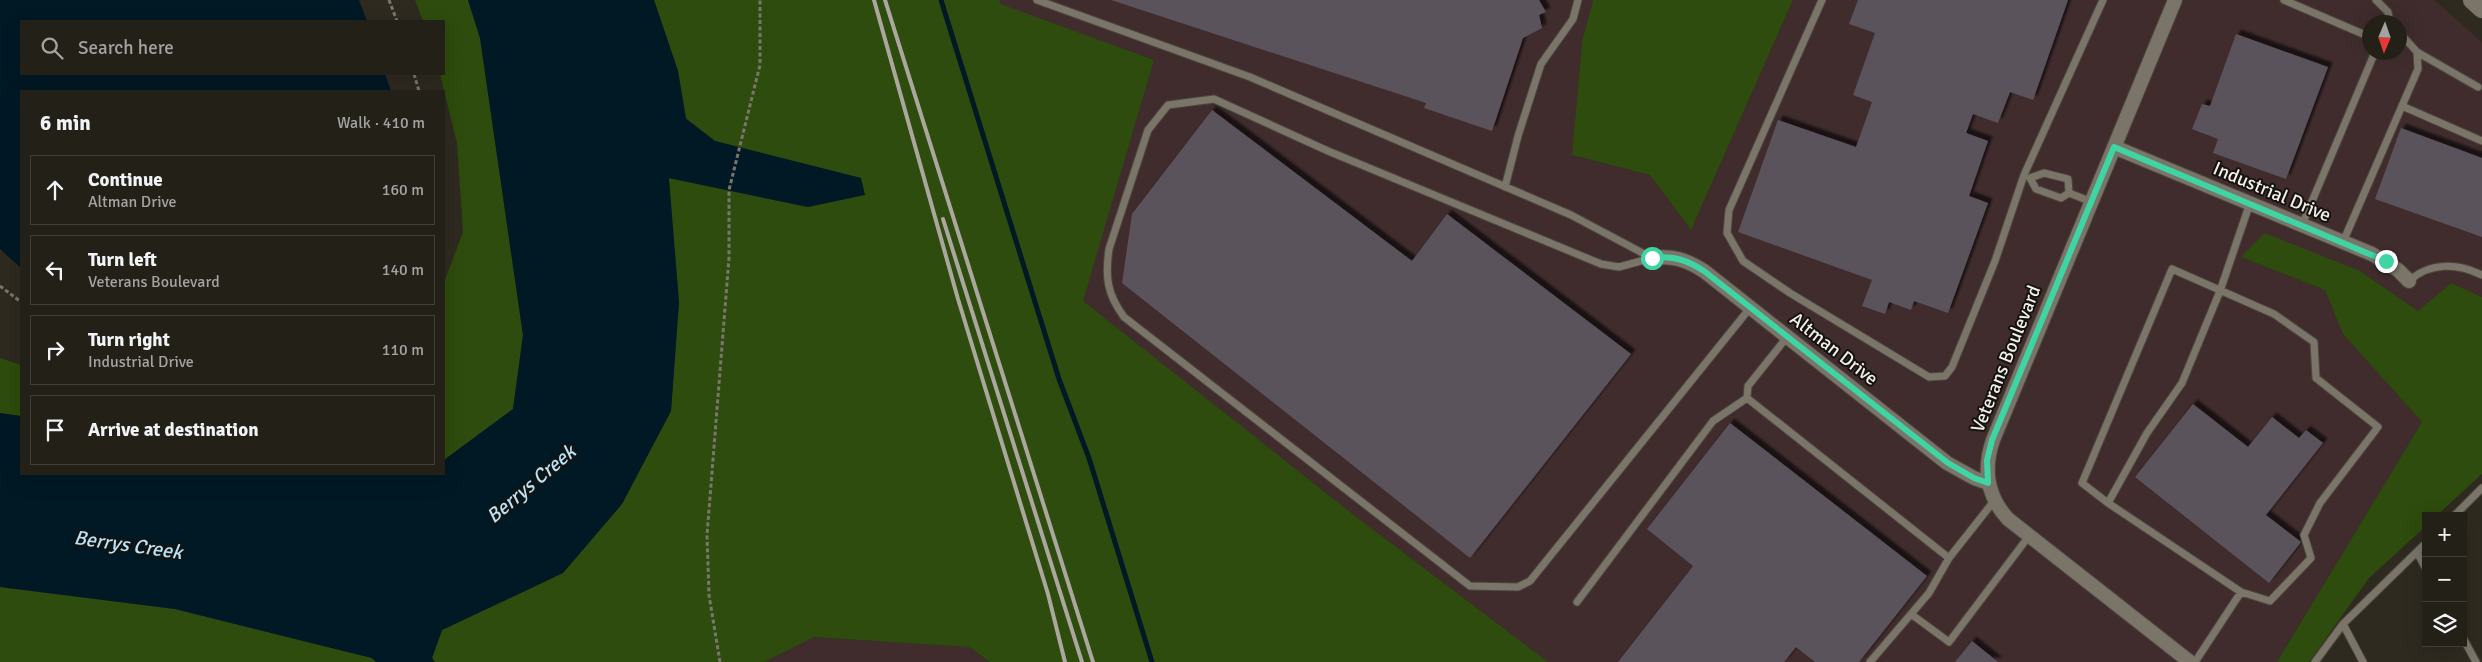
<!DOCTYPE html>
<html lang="en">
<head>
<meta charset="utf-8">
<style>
	body { margin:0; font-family:Signika,sans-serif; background:#2b2821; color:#f1f3f6 }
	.controls { position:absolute; right:15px; bottom:15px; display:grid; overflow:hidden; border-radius:0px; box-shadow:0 5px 20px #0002 }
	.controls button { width:45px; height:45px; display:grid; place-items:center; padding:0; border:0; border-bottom:1px solid #403e37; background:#232018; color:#f1f3f6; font:25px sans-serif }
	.compass { position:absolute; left:2362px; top:15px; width:45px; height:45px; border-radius:50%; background:#232018; box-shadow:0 5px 20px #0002; rotate:182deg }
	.stop { position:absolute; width:15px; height:15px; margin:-11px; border:4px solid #3ed4a3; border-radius:50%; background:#fff }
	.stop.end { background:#3ed4a3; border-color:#fff; box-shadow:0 1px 5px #0008 }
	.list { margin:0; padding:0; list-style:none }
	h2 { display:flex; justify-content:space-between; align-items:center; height:65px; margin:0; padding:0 20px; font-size:21px }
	h2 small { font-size:16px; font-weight:400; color:#a3a3a2 }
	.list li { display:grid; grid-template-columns:32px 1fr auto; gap:15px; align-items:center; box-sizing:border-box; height:70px; margin:0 10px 10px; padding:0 10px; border:1px solid #403e37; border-radius:0px }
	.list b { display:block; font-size:19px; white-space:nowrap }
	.list p { margin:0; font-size:16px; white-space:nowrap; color:#a3a3a2 }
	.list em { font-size:16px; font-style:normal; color:#a3a3a2 }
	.icon { flex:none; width:28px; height:28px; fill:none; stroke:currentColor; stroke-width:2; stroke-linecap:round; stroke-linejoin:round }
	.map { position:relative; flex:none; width:2482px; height:662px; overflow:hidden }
	.search { position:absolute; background:#232018; box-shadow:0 5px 20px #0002; left:20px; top:20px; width:425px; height:55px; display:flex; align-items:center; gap:12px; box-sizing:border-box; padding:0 18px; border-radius:0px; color:#a3a3a2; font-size:19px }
	.panel { position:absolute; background:#232018; box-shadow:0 5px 20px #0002; left:20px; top:90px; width:425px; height:385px; border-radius:0px }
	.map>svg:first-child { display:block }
	.industrial { fill:#402c2d; fill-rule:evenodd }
	.green { fill:#2e4c0d }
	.water { fill:#001925 }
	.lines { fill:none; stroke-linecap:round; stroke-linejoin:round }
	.stream { stroke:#001925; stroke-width:5 }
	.building { fill:#5a525b; filter:url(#shadow) }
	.service-casing { stroke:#4c483f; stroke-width:9 }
	.minor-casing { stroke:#4c483f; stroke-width:16 }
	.tertiary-casing { stroke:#4c483f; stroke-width:19 }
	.path { stroke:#7a766d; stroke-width:3; stroke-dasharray:4 2.5; stroke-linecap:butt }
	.service { stroke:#7a7469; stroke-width:7 }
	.minor { stroke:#7a7469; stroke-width:14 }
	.tertiary { stroke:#7a7469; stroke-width:18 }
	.rail { stroke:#aba79f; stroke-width:4 }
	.route { stroke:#3ed4a3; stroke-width:6 }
	.labels { text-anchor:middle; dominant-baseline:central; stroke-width:4; stroke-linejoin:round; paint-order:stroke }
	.street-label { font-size:19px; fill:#f2eee8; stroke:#15130f }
	.water-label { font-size:20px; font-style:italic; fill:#b8e3f9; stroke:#15130f }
</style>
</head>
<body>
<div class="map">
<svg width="2482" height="662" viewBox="0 0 2482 662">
	<defs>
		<filter id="shadow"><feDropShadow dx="4.5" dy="-4.5" stdDeviation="1" flood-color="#0009"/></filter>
	</defs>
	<rect width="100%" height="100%" fill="#2f2a20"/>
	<path class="industrial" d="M999,0H1593L1582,42L1572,155L1650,175L1691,230L1793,0H2434L2482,42V297L2451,283L2418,311L2360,271L2241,257L2325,290L2343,334L2422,422L2277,662H1548L1350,512L1082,301L1154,60L1000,4ZM2370,22H2400V52H2370Z
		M813,637L969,647L990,662H764Z"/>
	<path class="green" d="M415,0H468L480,38L523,335L513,409L444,460V283L463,232L457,143L440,74H444V21H423Z
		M654,0H999L1001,4L1154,60L1083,301L1350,512L1548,662H990L969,647L814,637L764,662H435L432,658L442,630L563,573L622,504L671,411L679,302L668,178L808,207L861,178L715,141L686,118L678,71Z
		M1593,0H1793L1691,230L1650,175L1572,155L1582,42Z
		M2265,233L2360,271L2418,311L2451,283L2482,297V474L2436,516H2426V526L2369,578L2309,662H2277L2422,422L2343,334L2325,290L2241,257Z
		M0,358L21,365V416L0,413Z
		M0,587L175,609L372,658L376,662H0Z"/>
	<path class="water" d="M0,0H359L367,21H21V74H385L391,91H21V268L0,249Z
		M468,0H654L678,71L686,119L715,141L861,178L865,195L808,207L669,178L679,302L671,411L622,504L563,573L442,630L432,658L435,662H376L372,658L175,609L0,587V413L21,416V474H444V460L513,409L523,335L480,38Z"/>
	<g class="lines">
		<path class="stream" d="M941,0L1059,379L1089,458L1152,662"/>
	</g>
	<path class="building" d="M1111,0H1539L1546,12L1539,15L1542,28L1523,38L1492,131L1424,108L1426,103Z
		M1858,0H2068L2033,100L2010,92L1998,123L1973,114L1966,133L1988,141L1969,196L1988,203L1948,313L1914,301L1911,310L1889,302L1885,314L1862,306L1872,280L1738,232L1778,120L1856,147L1872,102L1853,95L1875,33L1849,24Z
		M2236,34L2328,67L2286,179L2213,153L2218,139L2192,129L2202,104L2210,106Z
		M1212,110L1412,261L1447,214L1631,354L1470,558L1122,283L1132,214Z
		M2401,128L2482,158V237L2375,199Z
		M2193,404L2248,447L2272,417L2299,438L2306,430L2323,443L2266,515L2301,542L2269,583L2135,477Z
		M1730,423L1927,576L1859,662H1815L1796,647L1784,662H1618L1693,566L1647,529Z
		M1972,641L1998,662H1955Z"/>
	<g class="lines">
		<defs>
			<path id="service" d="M1037,0L1250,77L1571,215L1652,258
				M1822,0L1729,210L1727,233L1743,261L1790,293L1929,377L1945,376L1952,367L1995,261L2024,175L2103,0
				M2284,0L2370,37
				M2376,0L2388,12L2390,22
				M2417,52L2478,87
				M2402,106L2482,141
				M2044,173L2068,179L2069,193L2061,198L2036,189L2030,178Z
				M1505,187L1518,136L1541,64L1573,19L1578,0
				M2069,193L2092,202
				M2302,225L2375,52
				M2343,242L2418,69L2417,52L2400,33
				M1652,258L1619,267L1601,264L1328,151L1214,99L1168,105L1148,130L1109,249C1105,277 1107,294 1124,317L1470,586L1518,587L1530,581L1750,308
				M2409,281C2430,262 2457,263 2482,275
				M1787,337L1748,386L1747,398L1949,558L1994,501
				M2108,503L2082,483L2172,269L2274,314L2314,342L2316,378L2378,427L2320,503L2304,535L2311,558L2270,601L2241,592
				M2454,516L2482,488
				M2417,552L2426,569
				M1577,602L1713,421L1747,398
				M1911,614L1949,642L2029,536
				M2343,624L2363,662
				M2463,638L2476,662
				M1870,662L1929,593L1949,558
				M2195,662L2241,592L2108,503L2147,433L2182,383L2220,291L2250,203
				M2315,662L2343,624L2426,543"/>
			<path id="minor" d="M2175,0L1993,440C1983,469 1987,496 2008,519L2190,662
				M2114,147L2372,254L2398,270L2409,281
				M1652,258C1672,255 1687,260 1704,271L1947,463L1974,478L1988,483"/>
			<path id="tertiary" d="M2472,0L2482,9"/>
		</defs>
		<use href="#service" class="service-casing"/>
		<use href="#minor" class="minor-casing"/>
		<use href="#tertiary" class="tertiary-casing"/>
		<path class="path" d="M389,0L397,21
			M414,74L419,91
			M0,286L21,302
			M720,662L709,595L707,535L729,258V190L760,65V0"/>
		<use href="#service" class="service"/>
		<use href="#minor" class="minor"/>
		<use href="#tertiary" class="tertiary"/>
		<path class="rail" d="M874,0L958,299L1048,594L1065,662
			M885,0L1093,662
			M943,219L1082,662"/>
	</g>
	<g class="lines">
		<path class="route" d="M1652,258C1672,255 1687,260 1704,271L1948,463L1974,478L1988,483L1987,460L1992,440L2114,147L2386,261"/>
	</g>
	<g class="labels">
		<g class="street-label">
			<text transform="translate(2272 192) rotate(23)">Industrial Drive</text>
			<text transform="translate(1834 349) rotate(38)">Altman Drive</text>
			<text transform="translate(2006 359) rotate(-68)">Veterans Boulevard</text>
		</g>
		<g class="water-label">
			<text transform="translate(531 484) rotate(-40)">Berrys Creek</text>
			<text transform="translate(128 545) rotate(8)">Berrys Creek</text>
		</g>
	</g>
</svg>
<div class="controls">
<button>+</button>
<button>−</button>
<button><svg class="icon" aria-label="layers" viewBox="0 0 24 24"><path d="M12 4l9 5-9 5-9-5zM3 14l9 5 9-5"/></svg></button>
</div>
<svg class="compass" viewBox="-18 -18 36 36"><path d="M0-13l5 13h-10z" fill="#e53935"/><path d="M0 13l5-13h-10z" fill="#a3a3a2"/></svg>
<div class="stop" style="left:1652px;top:258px"></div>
<div class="stop end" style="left:2386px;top:261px"></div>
<div class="search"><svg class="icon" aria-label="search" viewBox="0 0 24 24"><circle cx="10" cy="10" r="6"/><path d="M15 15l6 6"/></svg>Search here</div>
<section class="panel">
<h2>6 min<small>Walk · 410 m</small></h2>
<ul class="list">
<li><svg class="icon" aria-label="ahead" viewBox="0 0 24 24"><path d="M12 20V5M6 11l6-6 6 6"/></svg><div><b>Continue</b><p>Altman Drive</p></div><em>160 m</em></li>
<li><svg class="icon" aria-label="left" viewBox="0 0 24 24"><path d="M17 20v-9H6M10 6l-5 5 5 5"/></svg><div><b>Turn left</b><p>Veterans Boulevard</p></div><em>140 m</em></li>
<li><svg class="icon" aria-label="right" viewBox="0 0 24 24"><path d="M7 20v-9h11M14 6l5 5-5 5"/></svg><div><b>Turn right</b><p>Industrial Drive</p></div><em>110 m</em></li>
<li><svg class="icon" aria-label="arrive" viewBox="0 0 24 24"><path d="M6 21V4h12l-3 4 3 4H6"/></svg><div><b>Arrive at destination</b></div></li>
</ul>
</section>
</div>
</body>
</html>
